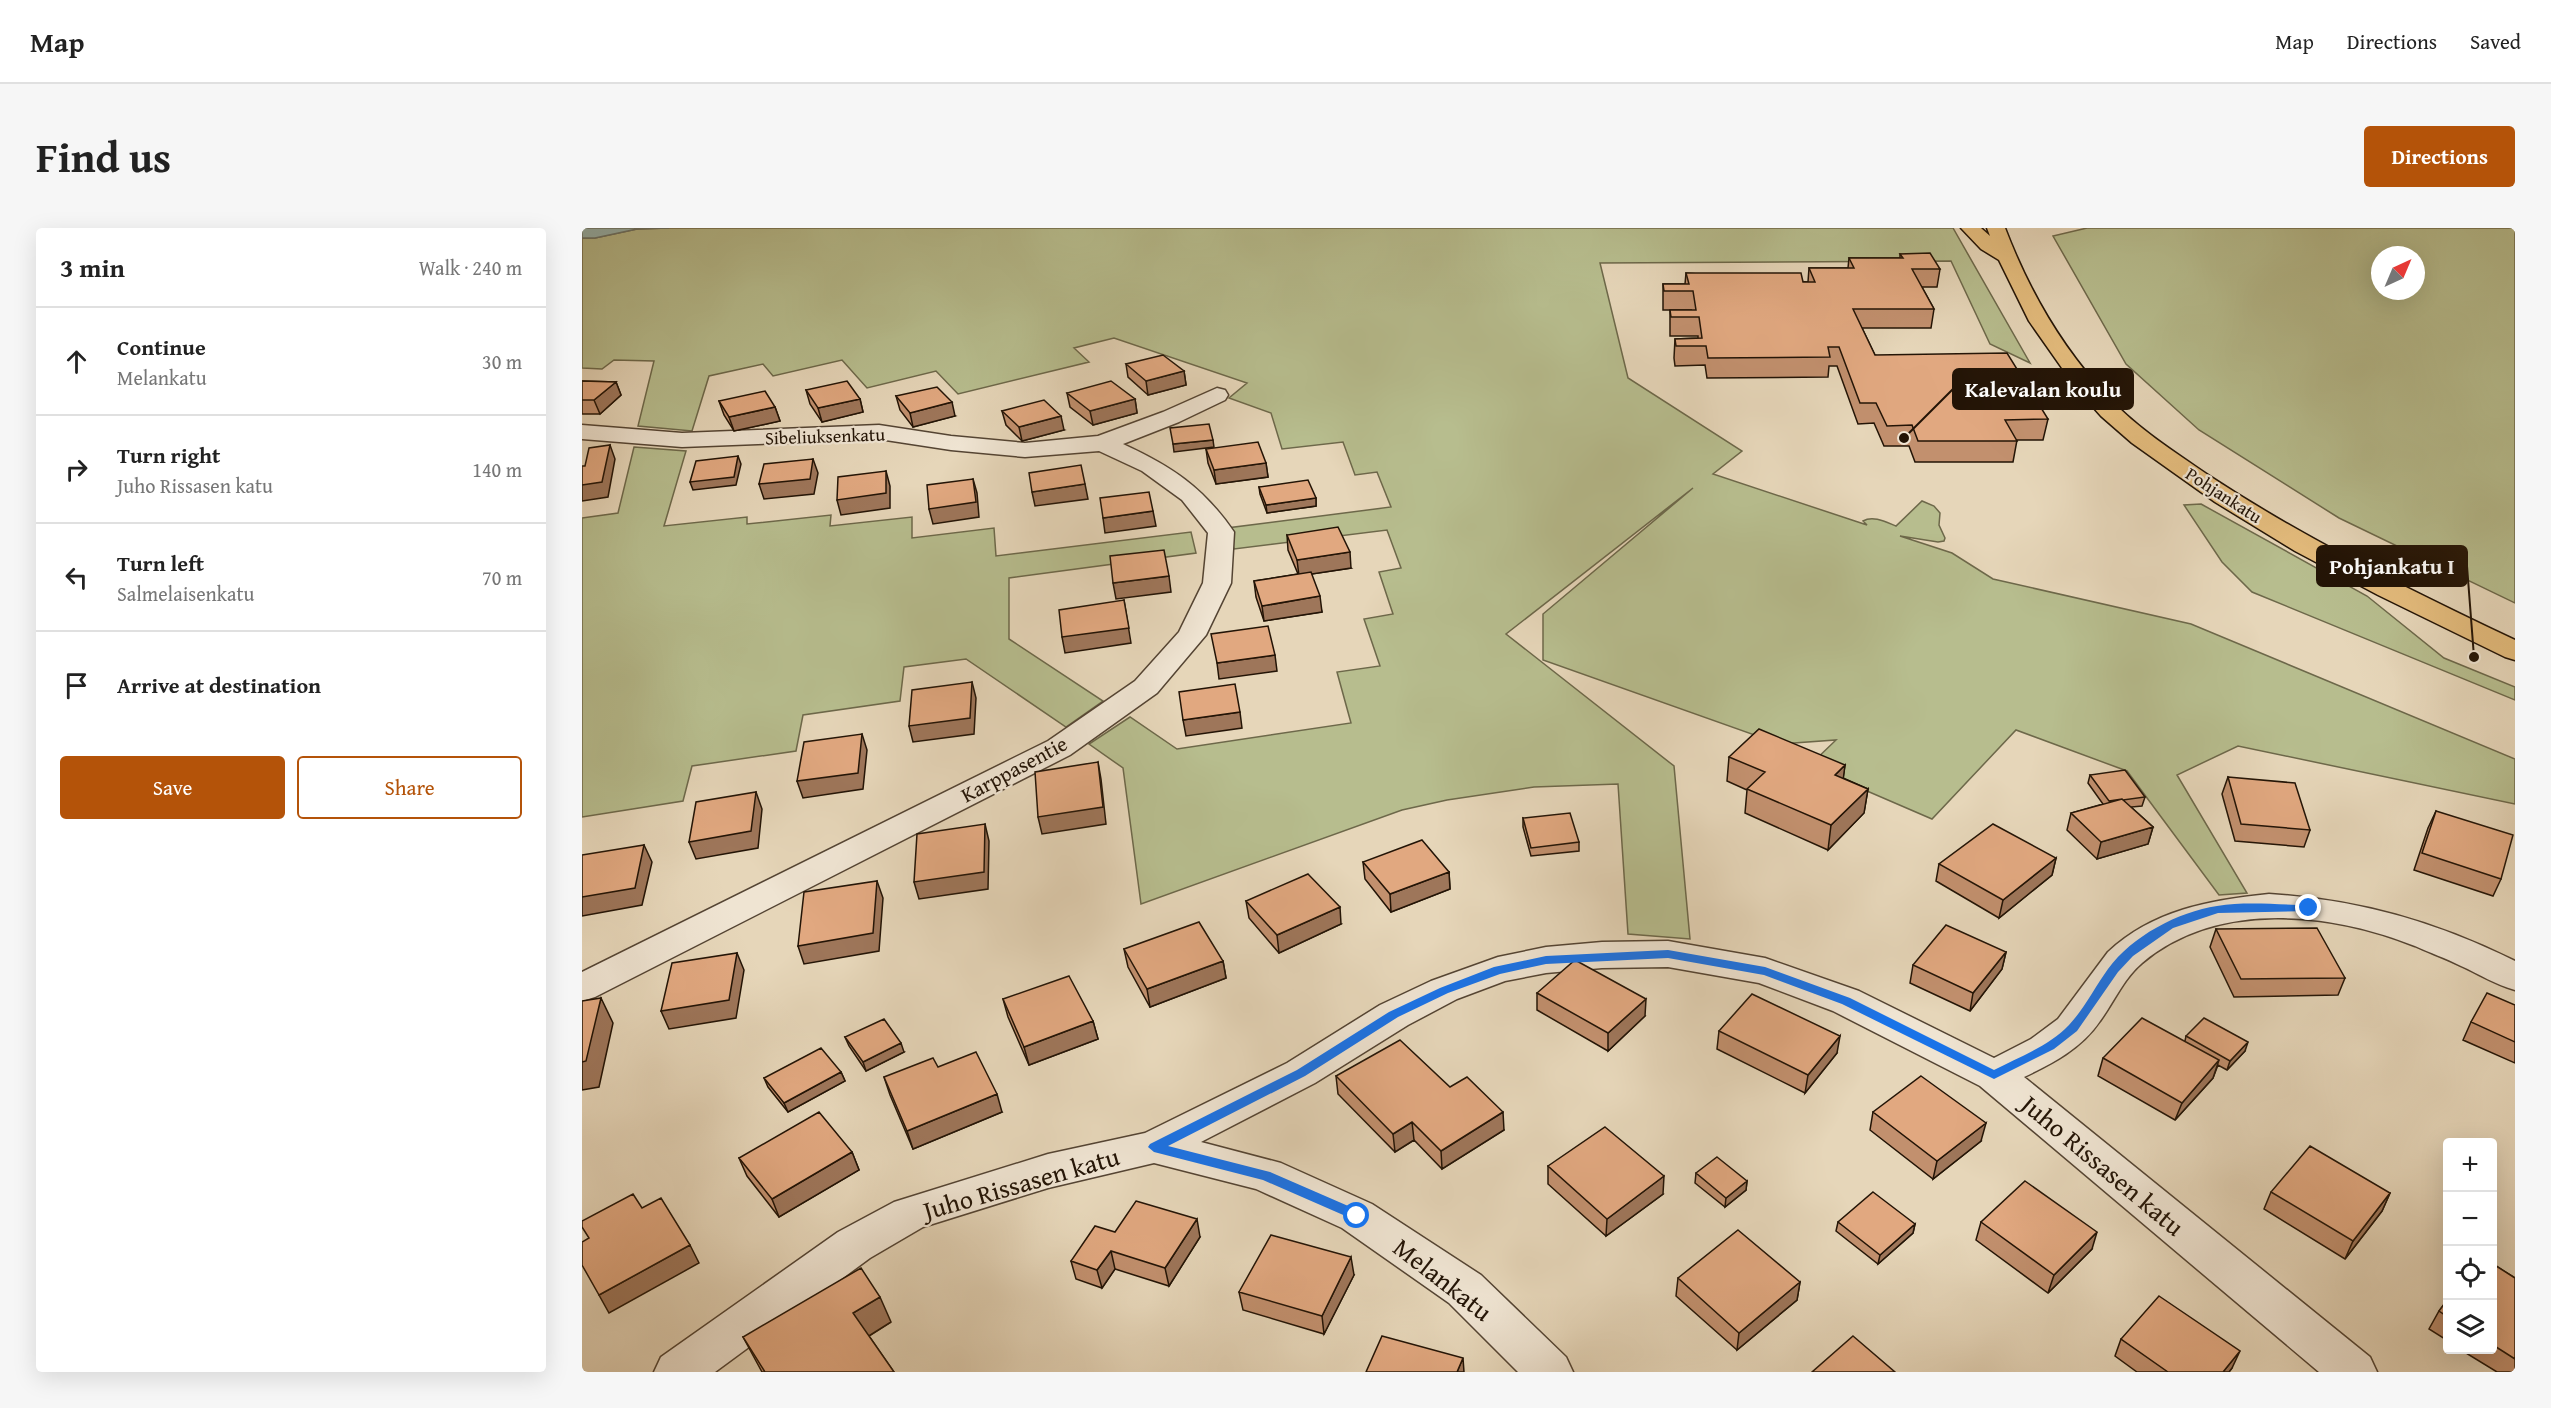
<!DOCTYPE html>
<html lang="en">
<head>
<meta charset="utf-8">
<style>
	body { margin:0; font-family:"Gentium Book Plus",serif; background:#f6f6f6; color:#222 }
	.controls { position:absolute; right:18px; bottom:18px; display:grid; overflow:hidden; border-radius:6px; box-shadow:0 6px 24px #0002 }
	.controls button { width:54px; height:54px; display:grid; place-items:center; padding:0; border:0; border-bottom:2px solid #e0e0e0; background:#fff; color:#222; font:30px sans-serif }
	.compass { position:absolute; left:1789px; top:18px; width:54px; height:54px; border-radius:50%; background:#fff; box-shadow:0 6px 24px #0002; rotate:44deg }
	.stop { position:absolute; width:18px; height:18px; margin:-14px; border:4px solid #1a73e8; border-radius:50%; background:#fff }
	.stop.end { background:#1a73e8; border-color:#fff; box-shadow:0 2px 6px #0008 }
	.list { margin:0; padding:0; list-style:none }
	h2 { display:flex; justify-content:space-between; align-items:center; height:78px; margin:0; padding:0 24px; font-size:26px }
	h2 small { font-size:20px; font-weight:400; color:#767676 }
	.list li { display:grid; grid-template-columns:39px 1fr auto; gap:18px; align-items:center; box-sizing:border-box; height:108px; padding:0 24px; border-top:2px solid #e0e0e0 }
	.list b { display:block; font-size:22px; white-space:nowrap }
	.list p { margin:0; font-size:20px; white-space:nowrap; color:#767676 }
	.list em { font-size:20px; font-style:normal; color:#767676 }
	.actions { display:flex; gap:12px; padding:18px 24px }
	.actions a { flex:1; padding:14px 0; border:2px solid #b45309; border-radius:6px; text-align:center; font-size:21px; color:#b45309 }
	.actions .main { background:#b45309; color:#fff }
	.icon { flex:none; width:33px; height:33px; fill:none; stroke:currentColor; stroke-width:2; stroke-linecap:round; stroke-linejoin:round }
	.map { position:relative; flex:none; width:1933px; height:1144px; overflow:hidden; border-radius:6px }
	header { display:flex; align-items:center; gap:36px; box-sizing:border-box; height:84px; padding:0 30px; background:#fff; border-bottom:2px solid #e0e0e0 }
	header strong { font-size:28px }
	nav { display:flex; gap:33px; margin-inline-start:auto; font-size:21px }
	.intro { display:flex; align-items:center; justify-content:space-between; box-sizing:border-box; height:144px; padding:0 36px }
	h1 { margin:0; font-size:42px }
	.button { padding:15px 27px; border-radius:6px; background:#b45309; color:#fff; font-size:21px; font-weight:700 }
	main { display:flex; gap:36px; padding:0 36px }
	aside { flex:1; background:#fff; border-radius:6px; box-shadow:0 6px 24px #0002 }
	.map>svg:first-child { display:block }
	.green { fill:#b7bd8e; stroke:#6d684a; stroke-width:1.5; fill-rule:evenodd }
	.water { fill:#97b8b4; stroke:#69766e; stroke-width:1.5 }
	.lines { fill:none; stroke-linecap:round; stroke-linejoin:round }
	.minor-casing { stroke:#544433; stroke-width:3 }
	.major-casing { stroke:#231406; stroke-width:3 }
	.minor { fill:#efe4d2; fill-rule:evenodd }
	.major { fill:#e3bb7c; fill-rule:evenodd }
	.wall { fill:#c2906e; stroke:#231406; stroke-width:1.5 }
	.shaded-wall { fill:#9e765a; stroke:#231406; stroke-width:1.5 }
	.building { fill:#e1a880; stroke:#231406; stroke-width:1.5 }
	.route { fill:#1a73e8 }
	.labels { text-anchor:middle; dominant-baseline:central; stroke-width:4.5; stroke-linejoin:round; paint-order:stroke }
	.far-street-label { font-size:18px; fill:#231406; stroke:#efe4d2 }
	.street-label { font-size:21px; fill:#231406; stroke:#efe4d2 }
	.near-street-label { font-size:26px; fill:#231406; stroke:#efe4d2 }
	.leader { fill:none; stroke:#231406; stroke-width:2 }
	.callout-dot { fill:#231406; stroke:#efe4d2; stroke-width:2 }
	.callout { fill:#231406; stroke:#231406; stroke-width:2 }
	.callout-label { font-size:22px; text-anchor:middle; font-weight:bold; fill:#fff }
</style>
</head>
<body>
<header>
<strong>Map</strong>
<nav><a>Map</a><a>Directions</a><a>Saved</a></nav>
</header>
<div class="intro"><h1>Find us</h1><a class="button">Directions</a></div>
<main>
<aside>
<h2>3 min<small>Walk · 240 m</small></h2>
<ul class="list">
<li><svg class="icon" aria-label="ahead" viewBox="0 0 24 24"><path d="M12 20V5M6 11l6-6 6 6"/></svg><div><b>Continue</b><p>Melankatu</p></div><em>30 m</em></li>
<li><svg class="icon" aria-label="right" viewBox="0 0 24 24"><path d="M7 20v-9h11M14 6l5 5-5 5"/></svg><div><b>Turn right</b><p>Juho Rissasen katu</p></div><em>140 m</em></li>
<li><svg class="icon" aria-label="left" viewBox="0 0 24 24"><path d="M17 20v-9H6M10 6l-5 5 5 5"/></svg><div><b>Turn left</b><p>Salmelaisenkatu</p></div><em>70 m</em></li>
<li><svg class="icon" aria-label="arrive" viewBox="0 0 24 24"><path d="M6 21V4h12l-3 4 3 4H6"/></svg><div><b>Arrive at destination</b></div></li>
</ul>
<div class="actions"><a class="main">Save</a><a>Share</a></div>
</aside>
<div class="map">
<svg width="1933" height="1144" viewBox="0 0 1933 1144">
	<rect width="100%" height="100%" fill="#e6d6b9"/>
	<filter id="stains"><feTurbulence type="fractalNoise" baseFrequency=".00333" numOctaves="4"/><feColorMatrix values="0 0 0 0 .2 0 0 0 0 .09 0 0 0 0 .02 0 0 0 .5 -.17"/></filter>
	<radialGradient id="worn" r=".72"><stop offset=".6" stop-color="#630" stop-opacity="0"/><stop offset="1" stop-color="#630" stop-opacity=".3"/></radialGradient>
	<path class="green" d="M87,0H1371L1448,135L1408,116L1369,33L1018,35L1046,150L1160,223L1131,246L1285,297L1281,293C1291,287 1304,294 1314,298L1340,273L1352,278L1358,285L1357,297L1363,310L1362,313L1356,314L1318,308L1370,325L1411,351L1609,396L1933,531V576L1656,518L1595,547L1665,665L1637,667L1545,543L1434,502L1350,591L1227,538L1254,512L1198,516L961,432V386L1111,260L924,406L1092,538L1108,711L1046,706L1036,556L952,559L865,572L820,582L559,676L541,540L507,516L548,489L595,521L769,495L755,444L798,438L782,391L811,386L797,344L819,340L805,302L652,321L645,300L809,279L795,244L773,247L761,214L700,221L689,185L647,170L665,155L532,110L492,120L507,134L376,166L354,143L285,160L260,132L191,148L181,136L127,148L110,203L56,198L72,133L32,132L20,141L0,140V10H13L55,1Z
		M1505,0H1933V375L1757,290L1617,202L1544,136L1471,8ZM1798,27H1834V63H1798Z
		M52,219L104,223L82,298L165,289V296L249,287L248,298L330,289V310L412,300L414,328L609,304L614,325L427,350V411L521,473L484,499L384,431L322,439L318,473L221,487L214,523L110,538L101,573L0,589V290L36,285Z
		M1619,276L1785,368L1862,430L1933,459V472L1670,364L1640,334L1602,277Z"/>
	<path class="water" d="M0,0H87L55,1L13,10H0Z"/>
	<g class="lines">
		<defs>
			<path id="minor" d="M635,160L643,162L646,167L643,172L597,194L541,216C589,238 621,259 652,304L649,355L624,407L575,465L488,527L13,769L0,773V744L466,513L553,453L597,404L621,355L626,305L600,272L560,243L517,223L443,229L369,222L297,211L100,219L0,211V197L100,205L297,197L369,208L443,215L516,208L581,184Z
				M1687,666C1777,672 1852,693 1933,733V762C1914,757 1897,746 1879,738C1864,730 1848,725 1833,718C1748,684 1635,672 1560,735C1542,750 1532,774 1518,793C1499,821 1471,835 1442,849L1788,1129L1795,1144H1737L1398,858L1251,783L1177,755L1086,739L1020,740L964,745L923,753L875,771L826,797L733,855L619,914L699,935L790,976L899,1047L984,1129L991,1144H936L867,1075L760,1000L674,961L572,935L466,960L341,999L288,1030L133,1144H72L79,1129L256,1004L312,974L466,926L563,905L705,835L798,777L849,753L916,729L964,719L1020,714L1086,713L1183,730L1277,763L1412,830L1449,811L1476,791L1526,724C1571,682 1628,672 1687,666Z"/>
			<path id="major" d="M1379,0H1399L1408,8L1405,0H1423C1447,63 1480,120 1526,169C1555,200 1591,223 1626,247C1723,311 1828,362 1933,412V432L1923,429L1796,367L1713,323L1633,274L1550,215L1519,188L1494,160L1447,93L1417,32L1399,21Z"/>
		</defs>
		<use href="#minor" class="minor-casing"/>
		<use href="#major" class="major-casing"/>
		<use href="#minor" class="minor"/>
		<use href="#major" class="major"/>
	</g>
	<path class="wall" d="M1318,26L1358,41L1355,59H1340L1352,81L1349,100H1280L1293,127L1466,191L1461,212H1435L1431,234H1333L1327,218H1302L1292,195L1276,196L1255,138H1247L1246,149L1125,150L1123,137L1093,138L1092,130L1093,111L1116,110V108H1088V82H1110H1081V56H1103L1104,45L1226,54L1227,40H1266L1267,30H1318Z
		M544,136L602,143L604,157L566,167L546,149Z
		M0,153L34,154L39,167L18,186H0Z
		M224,162L278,171L281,184L240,194L228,176Z
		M485,165L553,171L555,185L511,197L488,179Z
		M314,168L373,188L331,199L318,182Z
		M137,173L193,179L198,193L152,203L142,187Z
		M420,183L482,202L440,213L424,197Z
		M624,221L684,235L686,249L634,256L626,235Z
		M677,259L734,270V278L685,285L678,266Z
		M705,307L769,340L729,346L740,384L682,393L674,369L672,353L716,346L706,322Z
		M1147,529L1263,537L1261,550L1286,561L1282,585L1246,622L1163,585L1165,562L1145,553Z
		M1508,547L1563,569L1560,578L1549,579L1571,599L1566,616L1515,631L1485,602L1489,585L1521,576L1506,555Z
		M1646,549L1728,602L1722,619L1653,613L1640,566Z
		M1854,583L1919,651L1911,668L1832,642L1846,600Z
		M941,590L997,614V623L949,628L941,599Z
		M1474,630L1470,647L1417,690L1354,653L1357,636Z
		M781,634L867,644L868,661L809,684L783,651Z
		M664,673L759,696L697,725L667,690Z
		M1634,701L1763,750L1756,767L1652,769L1628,719Z
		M542,721L641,733L644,750L568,779L546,739Z
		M1424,724L1420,741L1388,783L1328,755L1331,737Z
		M955,765L1063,788L1026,823L955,782Z
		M421,771L511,793L516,811L447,837L426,789Z
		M1933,777V835L1881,812L1889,794Z
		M1137,803L1255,825L1223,865L1135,821Z
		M1604,808L1663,823L1645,842L1636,837L1631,850L1593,892L1516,848L1521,830L1603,813Z
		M263,809L322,824L284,843L267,818Z
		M356,839L420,884L331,921L308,867L302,849Z
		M259,844L263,853L206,884L186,859L182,850Z
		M754,848L868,859L922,902L860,941L832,912L813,924L756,866Z
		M1291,884L1399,913L1351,951L1288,902Z
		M270,924L277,942L197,989L165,948L157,930Z
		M966,938L1081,966L1024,1008L966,956Z
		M1114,945L1165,953L1164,962L1143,979L1113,955Z
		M1689,964L1808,965L1800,983L1763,1031L1682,981Z
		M1256,994L1333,996L1331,1005L1296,1036L1254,1003Z
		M1399,994L1510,1021L1466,1065L1394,1012Z
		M533,1004L618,1009L587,1058L533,1041L520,1060L494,1051L489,1033Z
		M1911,1036L1933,1050V1144H1915L1879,1122H1911Z
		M772,1047L742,1106L661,1082L657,1064Z
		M1096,1050L1218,1054L1215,1072L1155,1122L1094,1068Z
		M1866,1071V1113L1847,1101L1857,1083Z
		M309,1094L287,1108L312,1144H180L161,1109Z
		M1539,1111L1650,1140L1647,1144H1555L1533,1128Z"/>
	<path class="shaded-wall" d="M602,143L604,157L566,167L564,153Z
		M34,154L39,167L18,186L12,172Z
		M278,171L281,184L240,194L236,180Z
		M553,171L555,185L511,197L508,183Z
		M370,174L373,188L331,199L328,185Z
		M193,179L198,193L152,203L147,189Z
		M479,188L482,202L440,213L437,199Z
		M631,212L632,219L592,224L591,216Z
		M28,217L33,231L26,269L0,273V257Z
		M156,228L159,236L154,257L111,262L108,254Z
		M231,231L236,245L232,266L182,271L177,256Z
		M684,235L686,249L634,256L632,242Z
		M304,243L308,258V280L259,287L255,272Z
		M391,251L395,265L397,289L351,296L347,281Z
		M503,256L506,271L453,278L450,264Z
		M734,270V278L685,285L684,277Z
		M571,283L574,298L523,305L521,290Z
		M768,324L769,340L717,348L715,332Z
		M587,348L589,364L534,371L531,355Z
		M738,368L740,384L682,393L680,378Z
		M542,372L549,415L483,425L480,409Z
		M693,427L695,443L637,451L635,435Z
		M390,454L394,470L392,506L331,514L327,498Z
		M658,484L660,500L604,508L601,492Z
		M280,506L285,522L281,561L221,570L215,553Z
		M516,534L519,551L524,596L460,606L456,589Z
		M1263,537L1260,561L1253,547Z
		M1286,561L1282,585L1246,622L1249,597Z
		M174,564L180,581L176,620L114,631L107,614Z
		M403,596L407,613L406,661L337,671L332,654Z
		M1571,599L1566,616L1515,631L1519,614Z
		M62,617L70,634L60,677L0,688V669Z
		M1474,630L1470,647L1417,690L1421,672Z
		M867,644L868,661L809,684L808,666Z
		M295,653L301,670L297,723L222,736L216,718Z
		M758,679L759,696L697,725L695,707Z
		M1424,724L1420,741L1388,783L1391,765Z
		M155,725L162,742L154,790L87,801L79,783Z
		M641,733L644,750L568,779L565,761Z
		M19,770L31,795L17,859L0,862V834Z
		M1064,771L1063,788L1026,823V805Z
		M511,793L516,811L447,837L442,819Z
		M1258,808L1255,825L1223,865L1226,847Z
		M1666,814L1663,823L1645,842L1648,833Z
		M319,815L322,824L284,843L281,834Z
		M1637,832L1631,850L1593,892L1600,875Z
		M259,844L263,853L206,884L202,875Z
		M415,866L420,884L331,921L325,903Z
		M921,884L922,902L860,941L859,923Z
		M830,894L832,912L813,924L811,906Z
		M1404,895L1399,913L1351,951L1355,933Z
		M270,924L277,942L197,989L190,971Z
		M1082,948L1081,966L1024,1008L1025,991Z
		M1165,953L1164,962L1143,979L1144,970Z
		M1808,965L1800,983L1763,1031L1771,1013Z
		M615,991L618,1009L587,1058L583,1040Z
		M1333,996L1331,1005L1296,1036L1298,1027Z
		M1515,1004L1510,1021L1466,1065L1472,1047Z
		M108,1017L117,1035L27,1085L17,1067Z
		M529,1023L533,1041L520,1060L515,1042Z
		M769,1029L772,1047L742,1106L740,1088Z
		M1218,1054L1215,1072L1155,1122L1157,1105Z
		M298,1069L309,1094L282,1111L271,1085Z
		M1658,1123L1650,1140L1647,1144H1641Z
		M881,1130L882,1144H875Z"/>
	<path class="building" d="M1348,25L1358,41H1330L1352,81H1271L1293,127L1425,125L1466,191L1423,192L1435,213H1336L1330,197L1305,198L1294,175H1278L1257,119H1246L1248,129L1126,130L1124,118H1094L1093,111L1120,110L1117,89H1089L1088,82H1114L1111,63H1082L1081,56H1107L1104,45H1219L1221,54H1233L1227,40H1272L1267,30H1321L1318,26Z
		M581,127L602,143L564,153L544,136Z
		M0,153L34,154L12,172H0Z
		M265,153L278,171L236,180L224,162Z
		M529,153L553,171L508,183L485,165Z
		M355,159L370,174L328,185L314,168Z
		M183,163L193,179L147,189L137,173Z
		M462,172L479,188L437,199L420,183Z
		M627,196L631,212L591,216L588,200Z
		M676,214L684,235L632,242L624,221Z
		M28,217L20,254L0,257V238H3L7,220Z
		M156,228L152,249L108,254L114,233Z
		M231,231L228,251L177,256L182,236Z
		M499,237L503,256L450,264L447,245Z
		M304,243V265L255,272L256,249Z
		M391,251L394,274L347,281L345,257Z
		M726,252L734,270L684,277L677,259Z
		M567,264L571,283L521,290L518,270Z
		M756,299L768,324L715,332L705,307Z
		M582,322L587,348L531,355L528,328Z
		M729,344L738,368L680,378L672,353Z
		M542,372L547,400L480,409L477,382Z
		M686,398L693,427L635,435L629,406Z
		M390,454L388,490L327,498L330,462Z
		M653,456L658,484L601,492L597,464Z
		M1177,501L1263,537L1253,547L1286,561L1249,597L1165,561L1183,544L1147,529Z
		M280,506L276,545L215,553L222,514Z
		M516,534L521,579L456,589L453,544Z
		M1543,542L1563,569L1541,572L1540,571L1527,573L1508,547Z
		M1646,549L1713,555L1728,602L1659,596Z
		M174,564L169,603L107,614L114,574Z
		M1540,571L1571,599L1519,614L1489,585Z
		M1854,583L1931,607L1919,651L1840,625Z
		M988,585L997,614L949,620L941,590Z
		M403,596L402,644L332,654L335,606Z
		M1411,596L1474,630L1421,672L1357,636Z
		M840,612L867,644L808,666L781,634Z
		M62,617L53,660L0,669V627Z
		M726,646L758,679L695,707L664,673Z
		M295,653L291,705L216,718L222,664Z
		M617,694L641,733L565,761L542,721Z
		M1364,697L1424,724L1391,765L1331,737Z
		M1735,700L1763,750L1659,751L1634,701Z
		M155,725L147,772L79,783L90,735Z
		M993,732L1064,771L1026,805L955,765Z
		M487,748L511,793L442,819L421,771Z
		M1905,765L1933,777V814L1889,794Z
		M1170,766L1258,808L1226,847L1137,803Z
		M19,770L4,833L0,834V773Z
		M1560,790L1637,832L1600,875L1521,830Z
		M1622,790L1666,814L1648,833L1604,808Z
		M302,791L319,815L281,834L263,809Z
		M818,812L868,859L885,849L921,884L859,923L830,894L811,906L754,848Z
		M239,820L259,844L202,875L182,850Z
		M394,824L415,866L325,903L302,849L351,830L356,839Z
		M1339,848L1404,895L1355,933L1291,884Z
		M237,884L270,924L190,971L157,930Z
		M1023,899L1082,948L1025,991L966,938Z
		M1728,918L1808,965L1771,1013L1689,964Z
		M1135,929L1165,953L1144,970L1114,945Z
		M1443,953L1515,1004L1472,1047L1399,994Z
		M1291,964L1333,996L1298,1027L1256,994Z
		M51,966L60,980L79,970L108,1017L17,1067L0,1037V1014L7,1010L0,999V993Z
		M554,973L615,991L583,1040L529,1023L515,1042L489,1033L513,998L533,1004Z
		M1156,1002L1218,1054L1157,1105L1096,1050Z
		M689,1007L769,1029L740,1088L657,1064Z
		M1911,1036L1933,1050V1131L1911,1117Z
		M279,1040L298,1069L271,1085L312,1144H183L161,1109Z
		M1577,1068L1658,1123L1641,1144H1586L1539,1111Z
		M1866,1071V1089L1857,1083Z
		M800,1108L881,1130L875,1144H784Z
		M1271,1108L1313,1144H1230Z"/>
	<path class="route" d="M1727,677L1732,680L1731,683L1636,685L1591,700L1551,728L1536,744L1495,803L1472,821L1412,851L1260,776L1182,747L1086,730L964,736L918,746L866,765L816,789L723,848L586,918L688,944L780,984L781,988L775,993L681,952L572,924L566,919L568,916L715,842L807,784L858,760L912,739L964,728L1086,722L1183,739L1268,770L1412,842C1437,829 1467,818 1487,797C1502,781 1513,759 1526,741C1550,708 1596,684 1635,678C1665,673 1697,677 1727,677Z"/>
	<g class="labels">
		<g class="far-street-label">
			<text transform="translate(243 208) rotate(-2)">Sibeliuksenkatu</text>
			<text transform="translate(1642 267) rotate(33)">Pohjankatu</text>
		</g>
		<g class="street-label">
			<text transform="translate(432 541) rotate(-28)">Karppasentie</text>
		</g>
		<g class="near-street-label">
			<text transform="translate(1521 937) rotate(40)">Juho Rissasen katu</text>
			<text transform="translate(439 955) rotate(-16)">Juho Rissasen katu</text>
			<text transform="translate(861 1051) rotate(38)">Melankatu</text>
		</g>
	</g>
	<path class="leader" d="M1322 210L1371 161M1892 429L1885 338"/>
	<g class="callout-dot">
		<circle cx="1322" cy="210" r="6"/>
		<circle cx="1892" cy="429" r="6"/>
	</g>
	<g class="callout">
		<rect x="1371" y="141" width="180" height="40" rx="6"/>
		<rect x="1735" y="318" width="150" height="40" rx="6"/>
	</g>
	<g class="callout-label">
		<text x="1461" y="169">Kalevalan koulu</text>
		<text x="1810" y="346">Pohjankatu I</text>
	</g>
	<rect width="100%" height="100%" filter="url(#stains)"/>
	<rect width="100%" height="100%" fill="url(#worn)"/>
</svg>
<div class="controls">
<button>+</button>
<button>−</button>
<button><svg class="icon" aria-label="locate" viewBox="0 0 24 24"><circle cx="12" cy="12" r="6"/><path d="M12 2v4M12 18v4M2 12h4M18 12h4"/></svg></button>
<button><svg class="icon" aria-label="layers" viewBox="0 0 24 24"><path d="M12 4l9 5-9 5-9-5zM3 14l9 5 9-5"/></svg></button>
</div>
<svg class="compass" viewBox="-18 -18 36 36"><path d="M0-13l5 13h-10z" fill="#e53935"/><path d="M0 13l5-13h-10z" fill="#767676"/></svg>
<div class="stop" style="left:775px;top:988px"></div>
<div class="stop end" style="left:1727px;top:680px"></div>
</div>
</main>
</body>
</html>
